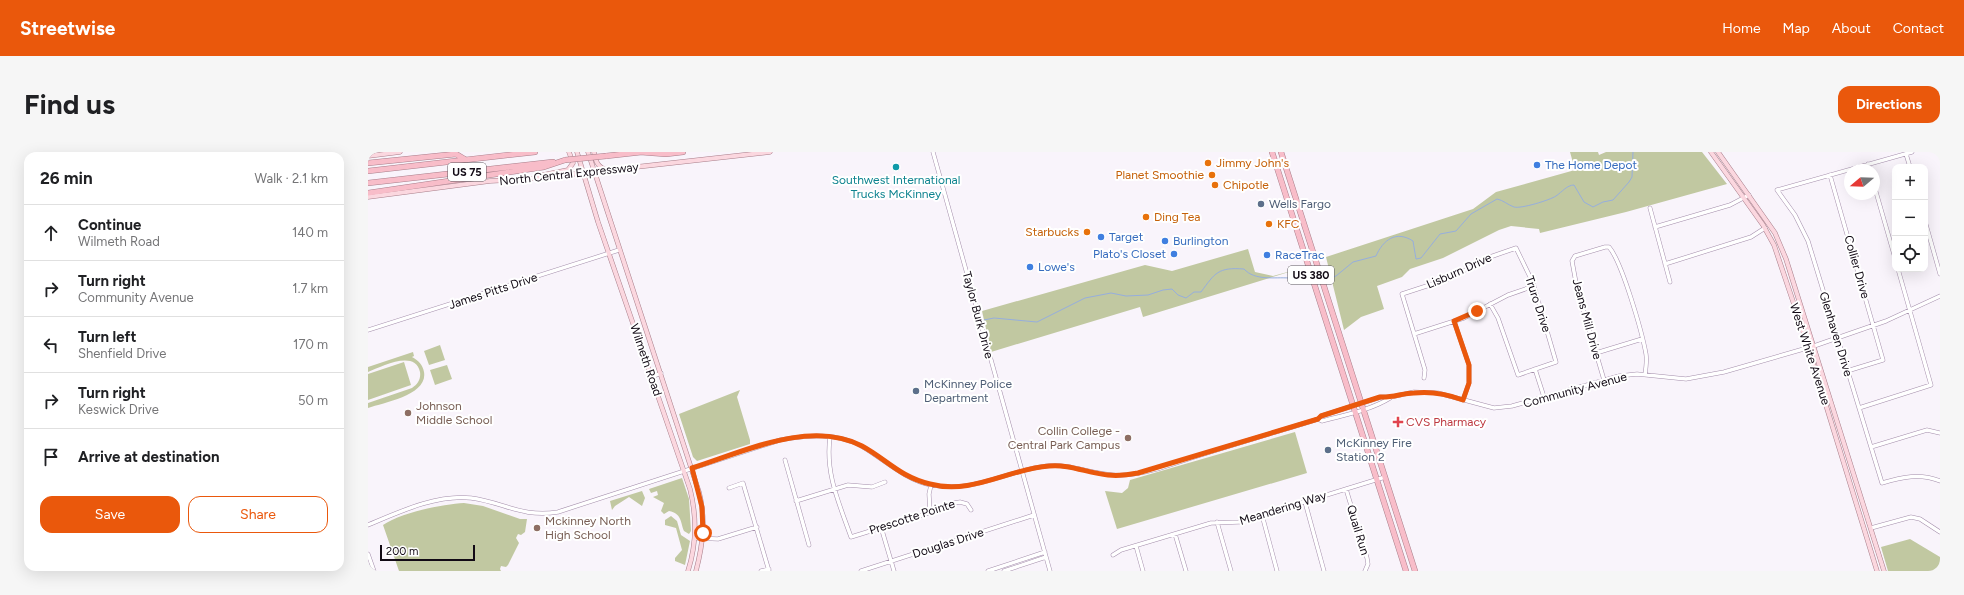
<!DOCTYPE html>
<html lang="en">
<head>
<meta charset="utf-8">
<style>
	body { margin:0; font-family:Figtree,sans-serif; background:#f6f6f6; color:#202124 }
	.controls { position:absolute; right:12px; top:12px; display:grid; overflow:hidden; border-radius:8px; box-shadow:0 4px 16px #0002 }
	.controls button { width:36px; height:36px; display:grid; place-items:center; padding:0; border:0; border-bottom:1px solid #e0e0e0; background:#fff; color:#202124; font:20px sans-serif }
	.compass { position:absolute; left:1476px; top:12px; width:36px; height:36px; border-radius:50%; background:#fff; box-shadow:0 4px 16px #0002; rotate:251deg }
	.scale { position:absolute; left:12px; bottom:10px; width:95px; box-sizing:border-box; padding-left:4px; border:2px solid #120a15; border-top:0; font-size:11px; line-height:14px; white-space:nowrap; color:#120a15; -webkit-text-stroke:3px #fff; paint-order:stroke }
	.stop { position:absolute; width:12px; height:12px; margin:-9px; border:3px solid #ea580c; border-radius:50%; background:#fff }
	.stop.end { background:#ea580c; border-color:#fff; box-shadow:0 1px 4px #0008 }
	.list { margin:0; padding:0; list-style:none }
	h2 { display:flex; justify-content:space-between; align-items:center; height:52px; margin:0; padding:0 16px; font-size:17px }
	h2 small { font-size:13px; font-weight:400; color:#757577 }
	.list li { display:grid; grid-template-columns:26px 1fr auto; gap:12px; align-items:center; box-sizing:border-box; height:56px; padding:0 16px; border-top:1px solid #e0e0e0 }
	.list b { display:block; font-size:15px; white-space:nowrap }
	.list p { margin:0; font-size:13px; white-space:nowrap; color:#757577 }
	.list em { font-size:13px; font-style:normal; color:#757577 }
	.actions { display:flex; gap:8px; padding:12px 16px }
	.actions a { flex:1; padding:9px 0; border:1px solid #ea580c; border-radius:12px; text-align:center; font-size:14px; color:#ea580c }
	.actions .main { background:#ea580c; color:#fff }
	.icon { flex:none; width:22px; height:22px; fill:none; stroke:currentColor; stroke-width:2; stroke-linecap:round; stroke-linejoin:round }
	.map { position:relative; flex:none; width:1572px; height:419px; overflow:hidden; border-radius:12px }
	header { display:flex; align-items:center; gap:24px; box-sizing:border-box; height:56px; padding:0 20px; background:#ea580c; color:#fff }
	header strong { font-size:19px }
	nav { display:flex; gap:22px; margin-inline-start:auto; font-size:14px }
	.intro { display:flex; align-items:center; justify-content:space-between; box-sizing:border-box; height:96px; padding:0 24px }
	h1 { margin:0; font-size:28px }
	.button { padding:10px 18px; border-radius:12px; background:#ea580c; color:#fff; font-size:14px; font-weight:700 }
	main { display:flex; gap:24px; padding:0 24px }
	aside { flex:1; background:#fff; border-radius:12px; box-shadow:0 4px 16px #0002 }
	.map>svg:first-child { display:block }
	.green { fill:#c1c8a1 }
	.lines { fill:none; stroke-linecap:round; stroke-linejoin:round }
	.stream { stroke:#96aedd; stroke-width:1 }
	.minor-casing { stroke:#a48eab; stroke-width:4.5 }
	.major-casing { stroke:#a87e8a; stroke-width:5 }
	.highway-casing { stroke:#a87e8a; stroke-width:6 }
	.minor { stroke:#fff; stroke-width:3.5 }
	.major { stroke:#fbd7df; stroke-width:4 }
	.highway { stroke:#f8bdc9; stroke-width:5 }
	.highway-bridge-casing { stroke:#a87e8a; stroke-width:6; stroke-linecap:butt }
	.highway-bridge { stroke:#f8bdc9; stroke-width:5 }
	.route { stroke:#ea580c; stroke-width:5 }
	.food-dot { fill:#e8710a; stroke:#fff; stroke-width:1.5 }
	.shop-dot { fill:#3f7fe0; stroke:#fff; stroke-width:1.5 }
	.culture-dot { fill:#0f9aa8; stroke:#fff; stroke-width:1.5 }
	.service-dot { fill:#5c6f8a; stroke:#fff; stroke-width:1.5 }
	.education-dot { fill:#8d6e63; stroke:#fff; stroke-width:1.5 }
	.health-dot { fill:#e0444e; stroke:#fff; stroke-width:1.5 }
	.labels { text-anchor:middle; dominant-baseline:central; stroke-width:4; stroke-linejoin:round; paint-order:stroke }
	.shield { fill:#fff; stroke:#59545b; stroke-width:1 }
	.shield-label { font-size:11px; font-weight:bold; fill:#120a15 }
	.food-label { font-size:12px; fill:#c56008; stroke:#fff; text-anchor:start }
	.shop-label { font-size:12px; fill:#366cbe; stroke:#fff; text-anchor:start }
	.street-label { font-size:12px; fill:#120a15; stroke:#fff }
	.culture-label { font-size:12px; fill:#0d838f; stroke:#fff }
	.service-label { font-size:12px; fill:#4e5e75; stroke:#fff; text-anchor:start }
	.education-label { font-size:12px; fill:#785e54; stroke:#fff; text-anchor:start }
	.health-label { font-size:12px; fill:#be3a42; stroke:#fff; text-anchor:start }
</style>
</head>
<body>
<header>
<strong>Streetwise</strong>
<nav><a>Home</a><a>Map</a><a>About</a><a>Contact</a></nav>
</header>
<div class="intro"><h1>Find us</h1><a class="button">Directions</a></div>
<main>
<aside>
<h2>26 min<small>Walk · 2.1 km</small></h2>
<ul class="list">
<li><svg class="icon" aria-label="ahead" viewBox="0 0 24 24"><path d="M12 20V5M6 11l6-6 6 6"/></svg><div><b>Continue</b><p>Wilmeth Road</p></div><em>140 m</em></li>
<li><svg class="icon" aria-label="right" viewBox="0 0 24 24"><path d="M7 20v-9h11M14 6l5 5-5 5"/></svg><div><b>Turn right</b><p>Community Avenue</p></div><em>1.7 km</em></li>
<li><svg class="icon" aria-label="left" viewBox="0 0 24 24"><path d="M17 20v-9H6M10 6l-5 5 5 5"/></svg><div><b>Turn left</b><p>Shenfield Drive</p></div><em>170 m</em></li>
<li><svg class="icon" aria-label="right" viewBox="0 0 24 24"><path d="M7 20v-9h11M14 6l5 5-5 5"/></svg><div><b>Turn right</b><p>Keswick Drive</p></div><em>50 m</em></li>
<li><svg class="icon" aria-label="arrive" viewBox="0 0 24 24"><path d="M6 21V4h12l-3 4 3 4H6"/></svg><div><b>Arrive at destination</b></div></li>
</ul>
<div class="actions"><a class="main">Save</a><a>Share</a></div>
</aside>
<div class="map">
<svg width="1572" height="419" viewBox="0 0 1572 419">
	<rect width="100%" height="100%" fill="#f9f4fb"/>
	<path class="green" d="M1202,0H1230L1231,3L1238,0H1334L1359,32L1258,60L1172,81L1171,77L1143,74L1131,78L1075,106L1042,117L1034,125L1009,134L1016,157L993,165L976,178L958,105L1105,57L1128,40L1207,18Z
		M880,97L887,120L905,124L934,116L775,165L772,155L623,200L614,159L777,113L804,119Z
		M72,193L77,208L61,213L56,199Z
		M45,200L46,204L44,205C50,208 55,213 56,220C60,243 17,250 0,256V251L44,236C50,232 53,227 52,220C47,197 13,215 0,220V215Z
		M36,210L43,233L0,248V222Z
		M79,213L84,227L67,233L62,218Z
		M372,238L369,245L382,288V292L329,309L325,305L311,262Z
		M927,280L939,321L749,377L737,339L754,341L760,336L762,328Z
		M314,326L321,347L323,379L321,382L316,379C312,369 314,362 301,359L296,362L293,359L296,351L285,345L290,343L289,339L283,341L281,337Z
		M274,339L277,346L274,354L261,345L247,354L244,358L242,349Z
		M96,351L115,354L152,367H159L157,380L153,383L150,382L148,386L151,391L140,413L138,415L133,414L132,417L133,419H31L15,373C32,361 75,352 96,351Z
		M303,364L309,369L313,383L322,389L317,413L307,409V406L314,398L308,376L297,373V368Z
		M1542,387L1572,405V419H1520L1513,395Z"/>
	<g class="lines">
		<path class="stream" d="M961,127L968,124L985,110L1008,104C1015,88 1028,78 1045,89L1048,107L1053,106L1072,82L1088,79L1103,62L1129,47C1135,48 1140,53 1146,55C1153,57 1182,48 1188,44C1194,40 1199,33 1206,33L1216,50L1225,55L1235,50L1245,48L1261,30L1264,25L1265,0
			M616,168L626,166L669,170L717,146L743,141L758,144L780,143L795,138L804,137L810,143L818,146L826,140H833C847,121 850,115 876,117C887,129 906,125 921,126C927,126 934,129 940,130"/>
		<defs>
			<path id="minor" d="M565,0L682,419
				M1544,0L1409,38L1427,63L1440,89L1514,331C1534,325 1552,321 1572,329
				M1538,2L1542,15
				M1500,12L1502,18
				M1462,23L1515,208L1479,219
				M1506,33L1527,106
				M1282,56L1302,130
				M1557,69L1572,122
				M1287,75L1362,53L1381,43
				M1297,112L1383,85L1397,76
				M1086,169L1101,213V231L1095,248
				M0,178L251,98
				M1046,182L1096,166L1140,143L1166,134
				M1228,201L1274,187
				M1167,217L1176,245
				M284,225L293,221
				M1056,226L1057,218L1034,142L1080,127L1122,105L1148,96L1165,131L1188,210L1150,223L1130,166L1122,152
				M1236,228L1209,136L1204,109L1207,104L1237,95H1241C1254,110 1274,180 1278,202C1279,209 1278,216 1277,223
				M1491,256L1563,233L1530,117
				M950,267L954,269C976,263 1003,258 1022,246
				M462,285C457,321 471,351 483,385L567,359L586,351L592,350L599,352L603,358
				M1503,295L1559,278L1572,281
				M417,308L441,393
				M361,336L375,331L401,419
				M978,337L999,406L1000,412L997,419
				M428,349L480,333L504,335L517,330
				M937,350L956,419
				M562,360L561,342L563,333
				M894,363L909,419
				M849,370L863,419
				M0,373C31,360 69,342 103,346C135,350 154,366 190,360L412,288C439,283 470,280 495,295C517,308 537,328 563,333C608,341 637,319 678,314C705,311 729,325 756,323C779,322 804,312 826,305C867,292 909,280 950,267L953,264L1013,245H1023L1046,240L1070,241L1126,256L1144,254L1251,224L1269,222L1318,227L1356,220L1446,194L1518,169L1572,144
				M513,375L526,419
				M1503,376L1543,365L1552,367L1572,380
				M807,382L818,419
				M327,386L350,387L389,375
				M768,394L775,419
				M0,402L6,419
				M745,403L753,398L843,371L871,370L1017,325
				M393,419L401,417
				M493,419L666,363
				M620,419L677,400
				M636,419L678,405"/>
			<path id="major" d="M209,0L230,70L322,337C329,365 329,391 320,419
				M220,0L331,340C338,367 335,392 328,419
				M226,0C228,10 229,14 238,18
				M1343,0L1395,73L1406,93L1437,185L1509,419
				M1350,0L1407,81L1418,107L1516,419
				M0,4L32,0
				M170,24L200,18L205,11L201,0
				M0,45L122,29L160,27L402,0"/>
			<path id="highway" d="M272,0L298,2L315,0
				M904,0L1038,419
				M913,0L1047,419
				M238,4L274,0
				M0,11L88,2L98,8
				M0,19L167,0
				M0,31L185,10
				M0,41L176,15L197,8"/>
		</defs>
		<use href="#minor" class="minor-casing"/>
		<use href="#major" class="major-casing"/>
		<use href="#highway" class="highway-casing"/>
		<use href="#minor" class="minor"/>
		<use href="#major" class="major"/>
		<use href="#highway" class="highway"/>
		<defs>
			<path id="highway-bridge" d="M197,8L238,4"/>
		</defs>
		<use href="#highway-bridge" class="highway-bridge-casing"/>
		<use href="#highway-bridge" class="highway-bridge"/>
	</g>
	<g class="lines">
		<path class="route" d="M335,381L334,355L324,316C375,300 442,267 494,294C518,307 532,325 562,332C604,343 640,317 681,314C702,312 719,321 740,323C750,324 760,323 770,321L950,267L953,264L1012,245C1024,246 1035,241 1046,241C1063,239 1079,242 1095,248L1101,231V213L1086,169L1109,159"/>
	</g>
	<g class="food-dot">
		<circle cx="840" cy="11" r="4"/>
		<circle cx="844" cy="23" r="4"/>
		<circle cx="847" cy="33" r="4"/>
		<circle cx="778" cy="65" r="4"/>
		<circle cx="901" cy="72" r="4"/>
		<circle cx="719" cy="80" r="4"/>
	</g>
	<g class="shop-dot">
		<circle cx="1169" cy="13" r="4"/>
		<circle cx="733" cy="85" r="4"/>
		<circle cx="797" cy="89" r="4"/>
		<circle cx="806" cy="102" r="4"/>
		<circle cx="899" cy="103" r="4"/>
		<circle cx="662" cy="115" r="4"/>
	</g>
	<circle class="culture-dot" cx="528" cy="15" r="4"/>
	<g class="service-dot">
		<circle cx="893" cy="52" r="4"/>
		<circle cx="548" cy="239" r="4"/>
		<circle cx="960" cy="298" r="4"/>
	</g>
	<g class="education-dot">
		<circle cx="40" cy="261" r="4"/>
		<circle cx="760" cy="286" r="4"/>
		<circle cx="169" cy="376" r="4"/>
	</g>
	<path class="health-dot" d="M1028 264h4v4h4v4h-4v4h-4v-4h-4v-4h4z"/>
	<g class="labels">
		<g class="shield">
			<rect x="80" y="11" width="38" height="18" rx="3"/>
			<rect x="920" y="114" width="46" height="18" rx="3"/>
		</g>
		<g class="shield-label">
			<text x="99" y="20">US 75</text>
			<text x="943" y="123">US 380</text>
		</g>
		<g class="food-label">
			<text x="848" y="11">Jimmy John's</text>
			<text x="836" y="23" text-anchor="end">Planet Smoothie</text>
			<text x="855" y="33">Chipotle</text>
			<text x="786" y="65">Ding Tea</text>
			<text x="909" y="72">KFC</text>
			<text x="711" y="80" text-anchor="end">Starbucks</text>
		</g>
		<g class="shop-label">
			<text x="1177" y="13">The Home Depot</text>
			<text x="741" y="85">Target</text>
			<text x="805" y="89">Burlington</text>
			<text x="798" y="102" text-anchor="end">Plato's Closet</text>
			<text x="907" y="103">RaceTrac</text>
			<text x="670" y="115">Lowe's</text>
		</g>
		<g class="street-label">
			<text transform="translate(201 22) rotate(-6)">North Central Expressway</text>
			<text transform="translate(1489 115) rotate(74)">Collier Drive</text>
			<text transform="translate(1091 119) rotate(-24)">Lisburn Drive</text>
			<text transform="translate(125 139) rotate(-18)">James Pitts Drive</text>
			<text transform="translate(1170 152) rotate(72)">Truro Drive</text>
			<text transform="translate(610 163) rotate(75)">Taylor Burk Drive</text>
			<text transform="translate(1219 167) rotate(75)">Jeans Mill Drive</text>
			<text transform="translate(1468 182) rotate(73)">Glenhaven Drive</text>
			<text transform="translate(1442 202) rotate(72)">West White Avenue</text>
			<text transform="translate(278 208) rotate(71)">Wilmeth Road</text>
			<text transform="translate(1207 238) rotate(-15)">Community Avenue</text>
			<text transform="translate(915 356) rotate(-17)">Meandering Way</text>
			<text transform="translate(544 365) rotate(-18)">Prescotte Pointe</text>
			<text transform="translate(990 378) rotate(73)">Quail Run</text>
			<text transform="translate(580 391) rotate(-18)">Douglas Drive</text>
		</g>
		<g class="culture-label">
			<text x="528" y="28">Southwest International<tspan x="528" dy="14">Trucks McKinney</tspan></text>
		</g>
		<g class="service-label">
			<text x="901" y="52">Wells Fargo</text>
			<text x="556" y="232">McKinney Police<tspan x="556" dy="14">Department</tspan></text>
			<text x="968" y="291">McKinney Fire<tspan x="968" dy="14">Station 2</tspan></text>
		</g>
		<g class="education-label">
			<text x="48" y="254">Johnson<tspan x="48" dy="14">Middle School</tspan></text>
			<text x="752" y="279" text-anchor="end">Collin College -<tspan x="752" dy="14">Central Park Campus</tspan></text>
			<text x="177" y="369">Mckinney North<tspan x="177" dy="14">High School</tspan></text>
		</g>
		<g class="health-label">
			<text x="1038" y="270">CVS Pharmacy</text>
		</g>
	</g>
</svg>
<div class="controls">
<button>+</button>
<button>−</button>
<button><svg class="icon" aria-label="locate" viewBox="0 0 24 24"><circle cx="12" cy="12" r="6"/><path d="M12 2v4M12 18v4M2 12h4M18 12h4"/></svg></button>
</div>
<svg class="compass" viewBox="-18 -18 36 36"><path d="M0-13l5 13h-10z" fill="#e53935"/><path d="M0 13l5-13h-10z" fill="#757577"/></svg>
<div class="scale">200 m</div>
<div class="stop" style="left:335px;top:381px"></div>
<div class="stop end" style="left:1109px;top:159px"></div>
</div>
</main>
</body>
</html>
